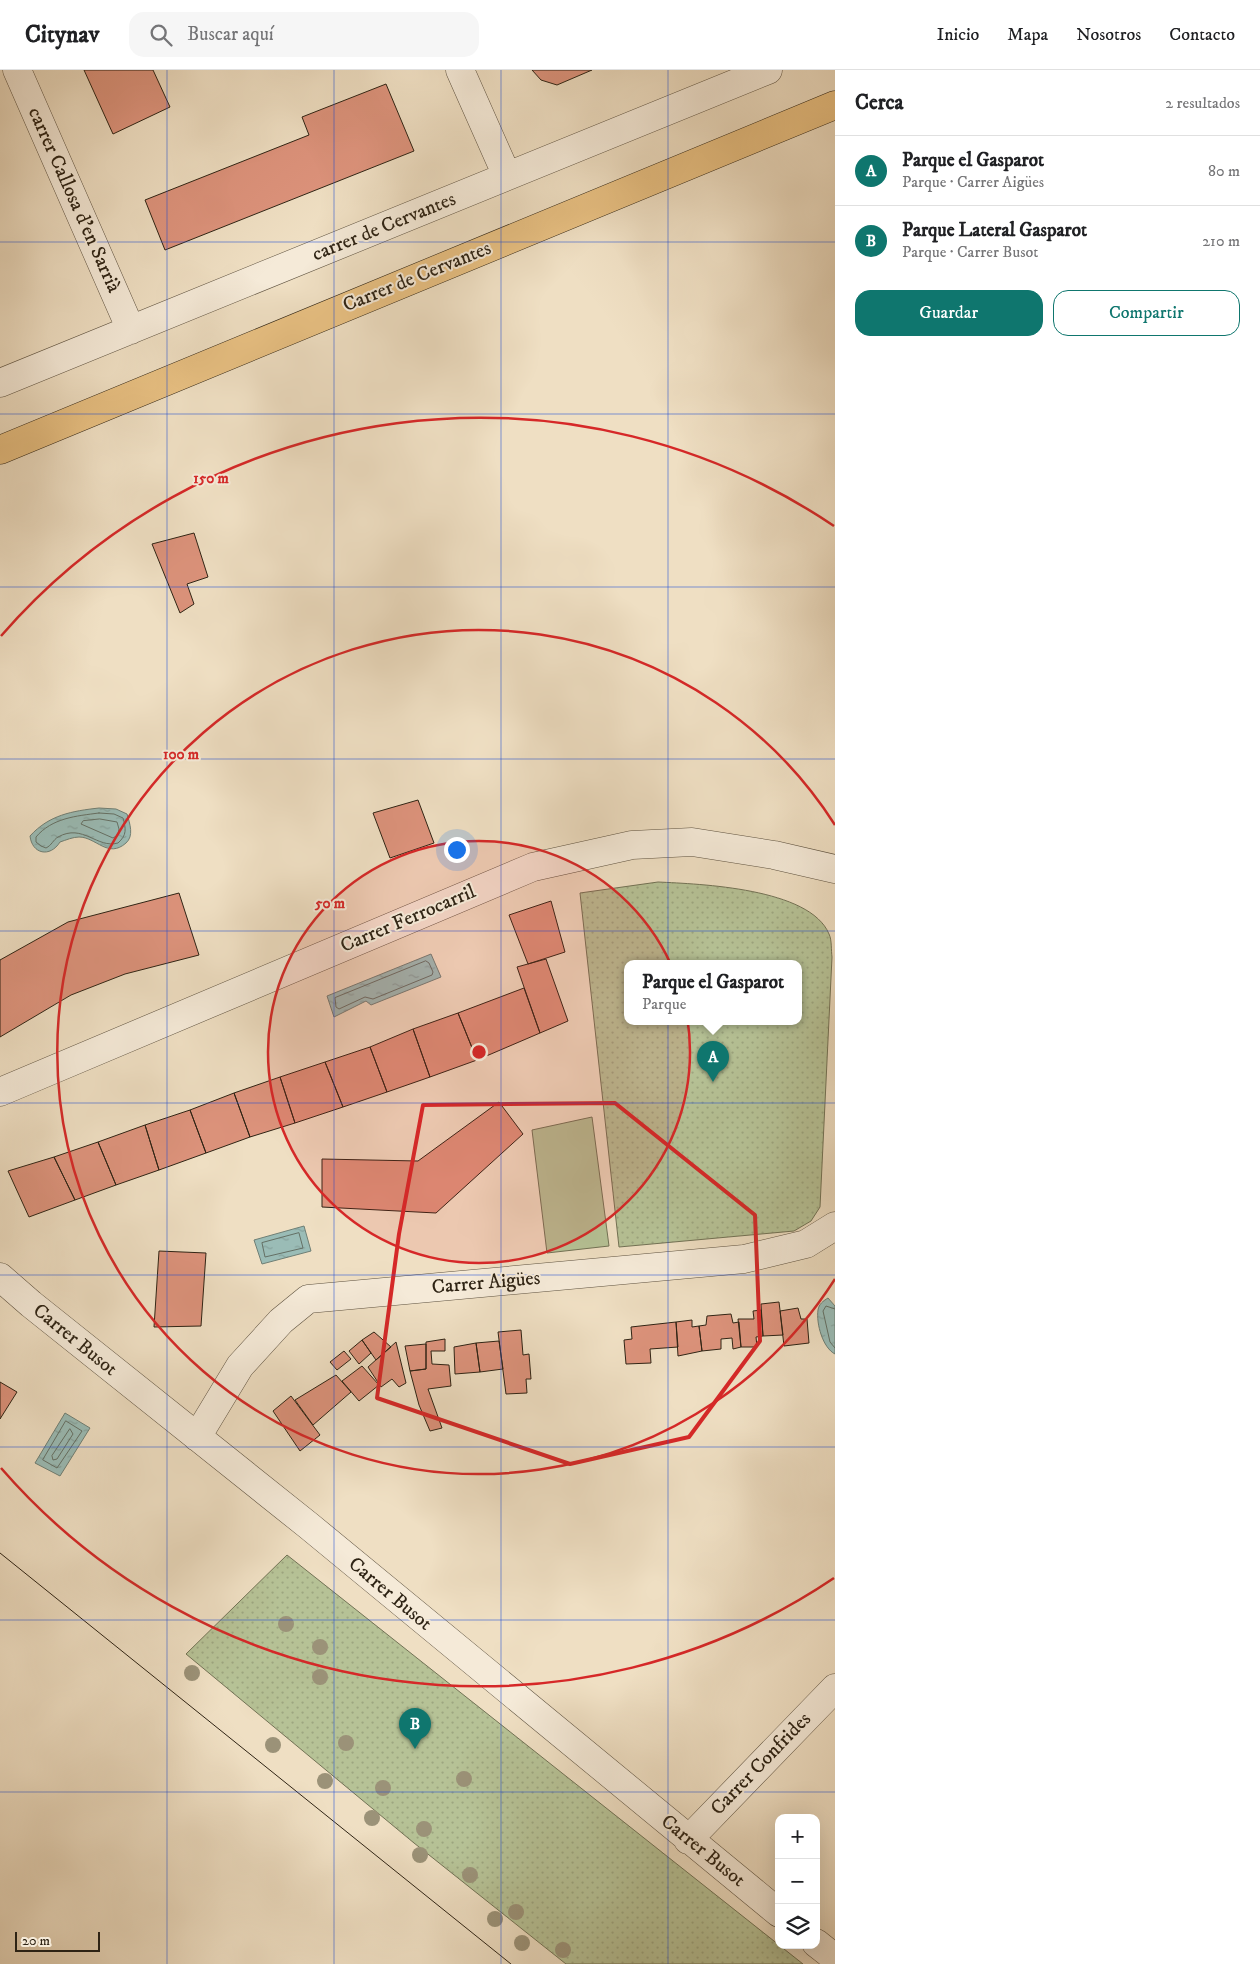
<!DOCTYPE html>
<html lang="es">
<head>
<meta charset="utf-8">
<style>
	body { margin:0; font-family:"IM FELL DW Pica",serif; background:#f6f6f6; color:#202124 }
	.controls { position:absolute; right:15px; bottom:15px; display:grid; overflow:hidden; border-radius:10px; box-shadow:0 5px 20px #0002 }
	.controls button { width:45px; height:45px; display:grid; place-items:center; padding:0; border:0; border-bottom:1px solid #e0e0e0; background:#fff; color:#202124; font:25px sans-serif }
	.scale { position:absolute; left:15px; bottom:12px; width:85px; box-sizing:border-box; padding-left:5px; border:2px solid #2e2314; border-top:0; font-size:14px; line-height:18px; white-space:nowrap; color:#2e2314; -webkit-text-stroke:4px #f5ead8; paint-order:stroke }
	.you { position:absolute; left:456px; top:779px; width:18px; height:18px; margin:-12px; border:4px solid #fff; border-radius:50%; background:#1a73e8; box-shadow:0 0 0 8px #1a73e833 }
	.badge { display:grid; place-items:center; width:32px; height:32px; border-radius:50%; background:#0f766e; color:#fff; font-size:16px; font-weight:700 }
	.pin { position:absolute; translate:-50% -41px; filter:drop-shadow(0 1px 2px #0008) }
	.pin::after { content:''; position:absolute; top:26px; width:18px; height:15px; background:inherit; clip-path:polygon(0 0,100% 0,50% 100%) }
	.popup { position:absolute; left:624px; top:890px; width:178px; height:65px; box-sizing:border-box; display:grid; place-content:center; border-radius:10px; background:#fff; filter:drop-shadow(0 1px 4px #0005); font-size:16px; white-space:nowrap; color:#757577 }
	.popup b { font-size:19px; color:#202124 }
	.popup::after { content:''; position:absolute; left:50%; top:100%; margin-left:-10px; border:10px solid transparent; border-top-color:#fff }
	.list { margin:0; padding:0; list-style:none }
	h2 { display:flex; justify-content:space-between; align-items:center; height:65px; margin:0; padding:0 20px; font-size:21px }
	h2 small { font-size:16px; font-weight:400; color:#757577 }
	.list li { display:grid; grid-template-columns:32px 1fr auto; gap:15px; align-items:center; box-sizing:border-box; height:70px; padding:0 20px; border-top:1px solid #e0e0e0 }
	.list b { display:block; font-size:19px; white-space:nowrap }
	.list p { margin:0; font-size:16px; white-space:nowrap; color:#757577 }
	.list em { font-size:16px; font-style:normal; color:#757577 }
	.actions { display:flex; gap:10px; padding:15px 20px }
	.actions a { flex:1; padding:11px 0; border:1px solid #0f766e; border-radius:15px; text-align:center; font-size:18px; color:#0f766e }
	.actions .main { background:#0f766e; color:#fff }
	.icon { flex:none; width:28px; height:28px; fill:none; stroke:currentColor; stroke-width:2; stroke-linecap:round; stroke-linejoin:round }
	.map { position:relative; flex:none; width:835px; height:1894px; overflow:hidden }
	header { display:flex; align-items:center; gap:30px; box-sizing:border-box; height:70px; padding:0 25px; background:#fff; border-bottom:1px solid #e0e0e0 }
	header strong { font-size:24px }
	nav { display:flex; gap:28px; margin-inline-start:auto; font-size:18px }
	.search { width:350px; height:45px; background:#f6f6f6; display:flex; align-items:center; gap:12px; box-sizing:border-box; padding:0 18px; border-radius:15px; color:#757577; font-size:19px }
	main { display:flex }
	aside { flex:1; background:#fff }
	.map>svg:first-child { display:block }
	.grass { fill:#b6c296; stroke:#727255 }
	.park { fill:url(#park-dots); stroke:#727255; fill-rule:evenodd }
	.water { fill:url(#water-ripples); stroke:#6f7f75 }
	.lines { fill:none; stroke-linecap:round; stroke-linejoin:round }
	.shore { stroke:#647065; stroke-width:1 }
	.building { fill:#dd937c; stroke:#2e2314 }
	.minor-casing { stroke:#5e5240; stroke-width:29 }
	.major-casing { stroke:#2e2314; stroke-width:29 }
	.minor { stroke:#f5ead8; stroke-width:28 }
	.major { stroke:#e8c082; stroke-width:28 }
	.tram { stroke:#2e2314; stroke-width:1 }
	.tree { fill:#9b9278 }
	.marked { fill:none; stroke:#d62828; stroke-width:4; stroke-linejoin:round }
	.grid { fill:none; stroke:#1d4ed8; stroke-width:1; stroke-opacity:0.55 }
	.ring { fill:none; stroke:#d62828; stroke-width:2.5 }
	.labels { text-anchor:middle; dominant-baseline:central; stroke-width:4; stroke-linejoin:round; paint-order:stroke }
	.street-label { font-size:20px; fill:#2e2314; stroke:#f5ead8 }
	.centre { fill:#d62828; stroke:#f5ead8; stroke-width:2.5 }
	.ring-label { font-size:15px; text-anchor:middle; font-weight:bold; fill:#d62828; stroke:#f5ead8; stroke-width:4; stroke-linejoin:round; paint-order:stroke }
</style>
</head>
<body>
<header>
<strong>Citynav</strong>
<div class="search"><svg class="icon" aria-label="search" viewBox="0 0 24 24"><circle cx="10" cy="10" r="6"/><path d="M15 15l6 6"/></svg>Buscar aquí</div>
<nav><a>Inicio</a><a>Mapa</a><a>Nosotros</a><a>Contacto</a></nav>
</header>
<main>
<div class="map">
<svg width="835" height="1894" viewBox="0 0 835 1894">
	<defs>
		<pattern id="park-dots" width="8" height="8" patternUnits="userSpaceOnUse" patternTransform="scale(1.25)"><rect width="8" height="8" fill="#b6c296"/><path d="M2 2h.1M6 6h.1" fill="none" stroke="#9da680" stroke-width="1.8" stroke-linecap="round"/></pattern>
		<pattern id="water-ripples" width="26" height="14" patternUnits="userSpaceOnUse" patternTransform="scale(1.25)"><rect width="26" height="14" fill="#9abcb6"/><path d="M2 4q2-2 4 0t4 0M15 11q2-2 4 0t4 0" fill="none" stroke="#85a19c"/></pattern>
	</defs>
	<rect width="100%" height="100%" fill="#efdfc3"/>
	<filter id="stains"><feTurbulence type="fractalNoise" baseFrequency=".004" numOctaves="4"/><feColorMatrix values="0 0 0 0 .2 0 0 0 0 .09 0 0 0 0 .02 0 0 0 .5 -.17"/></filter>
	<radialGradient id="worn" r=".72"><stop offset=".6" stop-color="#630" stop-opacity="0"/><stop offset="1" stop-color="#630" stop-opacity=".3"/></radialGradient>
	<path class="grass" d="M592,1047L609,1176L547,1183L532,1060Z"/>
	<path class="park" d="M658,812C700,814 810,818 829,864C832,870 831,880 832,887L820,1137L811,1151L794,1161L619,1177L580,823ZM628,893H798V951H628Z
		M287,1485L779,1875L803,1894H566L414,1773L186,1584Z"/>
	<path class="water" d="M99,738L116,739L127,744C130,754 134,766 126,773C108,789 96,767 79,767C73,767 66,770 60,772C50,788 32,784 30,766C49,745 72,741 99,738Z
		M431,884L441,907L371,935L366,931L334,947L327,926Z
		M304,1156L311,1181L262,1194L254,1170Z
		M828,1228L835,1236V1284C823,1278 816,1254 818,1240C819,1234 823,1231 828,1228Z
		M65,1343L90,1358L60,1406L35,1393Z"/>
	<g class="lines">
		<path class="shore" d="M99,743L114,744L123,748C126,759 127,765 118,773C97,779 83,753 58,767C53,770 52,775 46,778L41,776L36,772V767C52,748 76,746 99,743Z
			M100,749L117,752L119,759L118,765L113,768L81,754L83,751Z
			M426,891L429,893L433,902L432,905L373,929L365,927L339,939L336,937L335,928Z
			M299,1163L303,1178L265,1187L262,1173Z
			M835,1239L826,1236L823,1241L830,1272L835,1278
			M66,1351L82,1361L57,1398L43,1390Z
			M70,1359L73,1364L57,1389L53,1390L52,1386Z"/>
	</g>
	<path class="building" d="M84,0H153L170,37L113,64Z
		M532,0H592L557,15L541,10Z
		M386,14L414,81L165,180L145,130L309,65L302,47Z
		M194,463L208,507L187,514L194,534L180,543L152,474Z
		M418,730L434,773L390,788L373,743Z
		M179,823L199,885L125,904L71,925L0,967V890L68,852Z
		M551,831L565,882L528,894L509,845Z
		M546,889L568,951L540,963L517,897Z
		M524,918L540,963L477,990L458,943Z
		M458,943L477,990L430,1007L413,959Z
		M413,959L430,1007L387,1022L370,977Z
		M370,977L387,1022L343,1037L325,992Z
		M325,992L343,1037L295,1053L280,1007Z
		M280,1007L295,1053L250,1067L234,1023Z
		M234,1023L250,1067L206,1083L190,1040Z
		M499,1032L523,1064L436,1143L322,1137V1089L418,1091Z
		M190,1040L206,1083L159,1100L145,1055Z
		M145,1055L159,1100L116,1115L98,1072Z
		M98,1072L116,1115L75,1130L54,1087Z
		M54,1087L75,1130L29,1147L8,1101Z
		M159,1181L206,1183L201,1256L154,1257Z
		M779,1232L783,1265L763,1266L761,1234Z
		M798,1238L801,1249H807L809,1273L784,1276L780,1241Z
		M761,1240L763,1266L756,1267L757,1277H741L738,1249H754L753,1241Z
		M731,1244L733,1253L739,1252L741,1277L733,1279L732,1268L721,1269V1279L702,1281L699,1256L706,1255L707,1246Z
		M692,1250V1257L699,1256L702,1281L678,1286L676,1252Z
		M676,1252L678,1277L650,1279L651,1293L626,1294L624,1270L632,1269L631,1257Z
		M521,1260L523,1285L529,1284L531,1309H526L527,1323L506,1324L498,1262Z
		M374,1262L391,1277L376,1290L362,1270Z
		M445,1269V1281H431L432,1294L449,1295L451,1316L428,1319L442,1358L430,1361L419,1335L410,1301L426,1299V1272Z
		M362,1270L371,1283L359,1294L349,1281Z
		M499,1271L503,1299L480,1302L476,1273Z
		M396,1272L406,1313L399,1317L392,1309L381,1317L368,1297Z
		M476,1273L480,1302L455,1304L454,1277Z
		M426,1274V1299L410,1301L405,1276Z
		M344,1281L351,1289L337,1300L330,1292Z
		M362,1296L379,1315L359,1331L342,1311Z
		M336,1305L351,1322L313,1355L295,1330Z
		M0,1312L17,1322L0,1349Z
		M291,1326L320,1365L300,1381L273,1341Z"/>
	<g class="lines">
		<defs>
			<path id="minor" d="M17,0L131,260
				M460,0L507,106
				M0,313L768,0
				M0,1022L533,797L632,775L692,772L774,785L835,799
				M0,1207L31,1234L309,1456L779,1843
				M197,1367L240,1296L281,1251L308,1229L744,1189L806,1174L835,1156
				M688,1770L835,1618
				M816,1873L835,1888"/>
			<path id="major" d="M0,380L835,35"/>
		</defs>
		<use href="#minor" class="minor-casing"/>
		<use href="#major" class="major-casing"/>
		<use href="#minor" class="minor"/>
		<use href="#major" class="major"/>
		<path class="tram" d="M0,1483L511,1894"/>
	</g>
	<g class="tree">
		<circle cx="286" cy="1554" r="8"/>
		<circle cx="320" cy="1577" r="8"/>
		<circle cx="192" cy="1603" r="8"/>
		<circle cx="320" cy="1607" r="8"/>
		<circle cx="346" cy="1673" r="8"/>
		<circle cx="273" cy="1675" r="8"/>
		<circle cx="464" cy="1709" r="8"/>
		<circle cx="325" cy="1711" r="8"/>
		<circle cx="383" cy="1718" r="8"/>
		<circle cx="372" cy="1748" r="8"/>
		<circle cx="424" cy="1759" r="8"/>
		<circle cx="420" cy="1785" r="8"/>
		<circle cx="470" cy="1805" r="8"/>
		<circle cx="516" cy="1842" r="8"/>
		<circle cx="495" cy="1849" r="8"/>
		<circle cx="522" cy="1873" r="8"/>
		<circle cx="563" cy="1880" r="8"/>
	</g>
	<path class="marked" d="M615,1033L755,1145L760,1271L689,1367L570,1394L377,1328L399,1164L423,1035Z"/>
	<path class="grid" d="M167,0V1894M334,0V1894M501,0V1894M668,0V1894M0,172H835M0,344H835M0,517H835M0,689H835M0,861H835M0,1033H835M0,1205H835M0,1377H835M0,1550H835M0,1722H835"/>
	<circle cx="479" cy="982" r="211" fill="#d62828" fill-opacity=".12"/>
	<g class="ring">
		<circle cx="479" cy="982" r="211"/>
		<path d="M835 1209A422 422 0 1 1 835 755"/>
		<path d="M834 1508A634 634 0 0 1 1 1398M1 566A634 634 0 0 1 834 456"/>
	</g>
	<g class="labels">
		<g class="street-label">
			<text transform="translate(74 130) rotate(66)">carrer Callosa d'en Sarrià</text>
			<text transform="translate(384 157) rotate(-22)">carrer de Cervantes</text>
			<text transform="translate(417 207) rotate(-22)">Carrer de Cervantes</text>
			<text transform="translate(408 849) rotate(-23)">Carrer Ferrocarril</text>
			<text transform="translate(486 1213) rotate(-5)">Carrer Aigües</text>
			<text transform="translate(75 1270) rotate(39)">Carrer Busot</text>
			<text transform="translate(390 1524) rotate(40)">Carrer Busot</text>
			<text transform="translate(761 1694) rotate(-46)">Carrer Confrides</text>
			<text transform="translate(703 1781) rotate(39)">Carrer Busot</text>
		</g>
	</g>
	<circle cx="479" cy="982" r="8" class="centre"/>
	<g class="ring-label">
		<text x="211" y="413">150 m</text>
		<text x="181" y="689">100 m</text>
		<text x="330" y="838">50 m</text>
	</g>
	<rect width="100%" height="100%" filter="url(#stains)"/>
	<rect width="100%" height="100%" fill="url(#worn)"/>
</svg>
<div class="controls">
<button>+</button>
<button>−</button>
<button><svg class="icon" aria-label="layers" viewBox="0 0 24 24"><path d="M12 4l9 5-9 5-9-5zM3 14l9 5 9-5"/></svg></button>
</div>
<div class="scale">20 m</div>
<div class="you"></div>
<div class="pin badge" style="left:713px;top:1012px">A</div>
<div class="popup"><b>Parque el Gasparot</b>Parque</div>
<div class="pin badge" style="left:415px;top:1679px">B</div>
</div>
<aside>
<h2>Cerca<small>2 resultados</small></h2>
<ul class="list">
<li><span class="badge">A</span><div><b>Parque el Gasparot</b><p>Parque · Carrer Aigües</p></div><em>80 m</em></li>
<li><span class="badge">B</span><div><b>Parque Lateral Gasparot</b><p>Parque · Carrer Busot</p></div><em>210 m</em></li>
</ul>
<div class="actions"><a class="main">Guardar</a><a>Compartir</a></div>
</aside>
</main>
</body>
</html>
